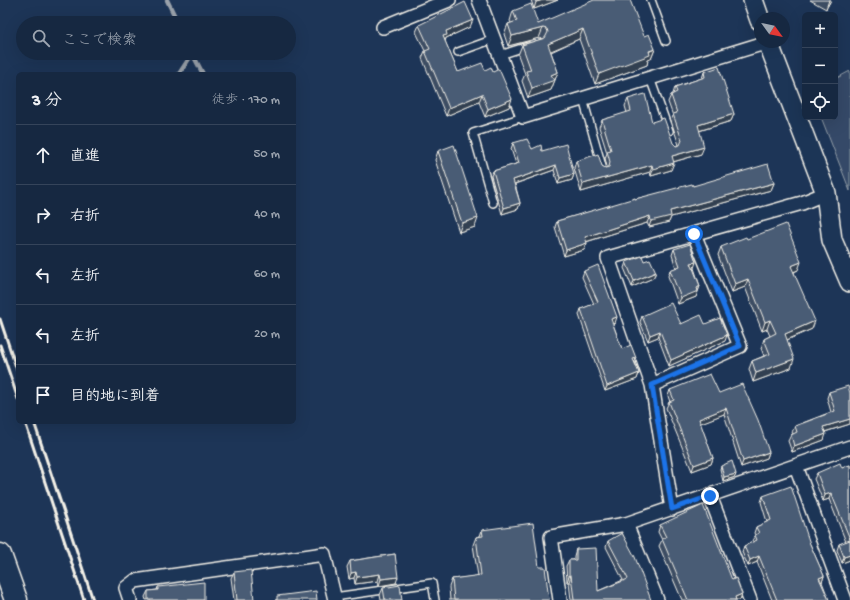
<!DOCTYPE html>
<html lang="ja">
<head>
<meta charset="utf-8">
<style>
	body { margin:0; font-family:"Gochi Hand","Klee One",sans-serif; background:#1f3048; color:#f1f3f6 }
	.controls { position:absolute; right:12px; top:12px; display:grid; overflow:hidden; border-radius:6px; box-shadow:0 4px 16px #0002 }
	.controls button { width:36px; height:36px; display:grid; place-items:center; padding:0; border:0; border-bottom:1px solid #35445a; background:#162841; color:#f1f3f6; font:20px sans-serif }
	.compass { position:absolute; left:754px; top:12px; width:36px; height:36px; border-radius:50%; background:#162841; box-shadow:0 4px 16px #0002; rotate:123deg }
	.stop { position:absolute; width:12px; height:12px; margin:-9px; border:3px solid #1a73e8; border-radius:50%; background:#fff }
	.stop.end { background:#1a73e8; border-color:#fff; box-shadow:0 1px 4px #0008 }
	.list { margin:0; padding:0; list-style:none }
	h2 { display:flex; justify-content:space-between; align-items:center; height:52px; margin:0; padding:0 16px; font-size:17px }
	h2 small { font-size:13px; font-weight:400; color:#9ea6b1 }
	.list li { display:grid; grid-template-columns:26px 1fr auto; gap:12px; align-items:center; box-sizing:border-box; height:60px; padding:0 16px; border-top:1px solid #35445a }
	.list b { display:block; font-size:15px; white-space:nowrap }
	.list em { font-size:13px; font-style:normal; color:#9ea6b1 }
	.icon { flex:none; width:22px; height:22px; fill:none; stroke:currentColor; stroke-width:2; stroke-linecap:round; stroke-linejoin:round }
	.map { position:relative; flex:none; width:850px; height:600px; overflow:hidden }
	.search { position:absolute; background:#162841; box-shadow:0 4px 16px #0002; left:16px; top:16px; width:280px; height:44px; display:flex; align-items:center; gap:10px; box-sizing:border-box; padding:0 14px; border-radius:22px; color:#9ea6b1; font-size:15px }
	.panel { position:absolute; background:#162841; box-shadow:0 4px 16px #0002; left:16px; top:72px; width:280px; height:352px; border-radius:6px }
	.map>svg:first-child { display:block }
	.green { fill:#354a67; stroke:#949ea8 }
	.lines { fill:none; stroke-linecap:round; stroke-linejoin:round }
	.stream { stroke:#9aa2ab; stroke-width:4.5 }
	.lane-casing { stroke:#f4f1e8; stroke-width:10 }
	.street-casing { stroke:#f4f1e8; stroke-width:16 }
	.secondary-casing { stroke:#f4f1e8; stroke-width:22 }
	.highway-casing { stroke:#f4f1e8; stroke-width:25 }
	.lane { stroke:#1d3557; stroke-width:7 }
	.street { stroke:#1d3557; stroke-width:13 }
	.secondary { stroke:#1d3557; stroke-width:19 }
	.highway { stroke:#1d3557; stroke-width:22 }
	.rail { stroke:#f4f1e8; stroke-width:3 }
	.wall { fill:#3e4e64; stroke:#f4f1e8 }
	.shaded-wall { fill:#324051; stroke:#f4f1e8 }
	.building { fill:#485b74; stroke:#f4f1e8 }
	.route { stroke:#1a73e8; stroke-width:5 }
</style>
</head>
<body>
<div class="map">
<svg width="850" height="600" viewBox="0 0 850 600">
	<rect width="100%" height="100%" fill="#1d3557"/>
	<filter id="ink" filterUnits="userSpaceOnUse"><feTurbulence type="fractalNoise" baseFrequency=".025" numOctaves="2"/><feDisplacementMap in="SourceGraphic" scale="8" xChannelSelector="R" yChannelSelector="G"/><feConvolveMatrix kernelMatrix="1 2 1 2 8 2 1 2 1" color-interpolation-filters="sRGB"/></filter>
	<g filter="url(#ink)">
		<path class="green" d="M850,71V191L821,117H835V79Z"/>
		<g class="lines">
			<path class="stream" d="M167,0L178,23
				M192,53L203,74
				M179,74L192,54"/>
			<defs>
				<path id="lane" d="M651,0L666,41
					M458,52L494,39
					M500,55L528,46
					M650,78L669,131
					M583,99L603,170
					M493,203L473,133L523,117
					M334,597L432,583L435,600"/>
				<path id="street" d="M479,0L523,117L768,42
					M383,27L449,0
					M652,385L740,346L694,234
					M796,466L845,600
					M710,496L750,600
					M672,509L652,385L608,258L802,203L826,193
					M626,524L657,600
					M130,600L126,588L135,581L324,554L335,600
					M560,600L551,537L626,524L850,447"/>
				<path id="secondary" d="M753,0L760,20
					M768,42L826,193L832,240L850,282"/>
				<path id="highway" d="M0,555L16,600"/>
			</defs>
			<use href="#lane" class="lane-casing"/>
			<use href="#street" class="street-casing"/>
			<use href="#secondary" class="secondary-casing"/>
			<use href="#highway" class="highway-casing"/>
			<use href="#lane" class="lane"/>
			<use href="#street" class="street"/>
			<use href="#secondary" class="secondary"/>
			<use href="#highway" class="highway"/>
			<path class="rail" d="M0,319L18,373
				M0,345L18,399
				M25,422L84,600
				M34,422L93,600"/>
		</g>
		<path class="wall" d="M531,0H558L534,9Z
			M810,0H831L826,9Z
			M513,11L538,24L644,36L655,49L651,59L648,60L647,65L595,84L579,39L551,52L558,72L551,90L528,98L522,81L525,74L518,55L522,45L542,39L539,38L508,46L504,34L508,24L511,23L510,21Z
			M419,25L470,27L446,38L445,41L458,72L485,70L509,107L485,117L479,102L446,116L422,58L425,51L416,32Z
			M704,72L734,114L731,121L699,131L701,154L673,162L671,170L651,176L650,172L581,192L574,168L576,161L602,166L605,168L607,167L605,158L607,153L599,127L602,120L627,113L625,106L628,99L652,122L676,146L679,145L671,121L673,116L668,102L671,95L673,94L675,87L702,78Z
			M513,143L532,149L542,151L574,174L572,180L558,184L554,170L515,184L520,203L518,209L502,214L491,176L493,171L516,164L511,149Z
			M438,151L475,227L459,232L435,160Z
			M774,183L771,190L671,217L669,222L649,227L647,223L586,242L587,243L584,250L564,256L555,227L557,221L635,199L693,186Z
			M721,247L798,270L794,272L812,329L787,340L791,368L753,382L749,369L752,361L764,356L761,348L764,339L770,336L767,329L762,331L745,287L732,292L718,255Z
			M674,249L694,268L700,286L696,297L678,304L668,276L670,270L676,268L672,255Z
			M644,261L656,272L653,278L632,287L624,268L626,262Z
			M584,271L615,323L613,324L622,349L635,362L639,373L637,379L605,391L579,315L581,309L594,304L582,277Z
			M642,316L681,324H705L725,341L669,366L658,337L648,341L640,322Z
			M670,390L719,393L769,452L767,458L741,467L724,414L700,423L713,458L711,464L692,471L666,408L669,402H670L668,396Z
			M829,392L850,393V424L825,432L824,440L792,452L788,441L791,435L793,434L792,432L795,426L831,412L827,398Z
			M850,465V560L842,563L837,550L839,544L846,542L829,499L823,501L814,479L817,473L842,468Z
			M721,466L735,477L723,481L720,469Z
			M763,496L810,544L824,576L822,582L829,600H772L757,562L748,566L742,552L744,546L753,542L752,541L755,535L754,533L756,527L767,522L761,502Z
			M660,525L732,580L742,594L740,600H682L659,546L662,540L658,532Z
			M482,530L539,567L549,600H450L449,587L452,579L478,576L473,545L476,537L480,536Z
			M608,541L651,600H571L569,582H567L566,566L569,560H574V556L576,549L598,591L623,580L606,547Z
			M395,554L396,583L379,586L378,581L355,584L354,578L349,579L347,567L350,561Z
			M234,572L254,600H234L231,578Z
			M158,587L204,600H146L145,597L148,591L157,590Z
			M383,588L402,600H381L380,595Z"/>
		<path class="shaded-wall" d="M543,0H558L534,9L536,2Z
			M829,0H831L826,9Z
			M473,20L470,27L446,38L445,42L443,36L446,31Z
			M543,28L539,38L508,46L512,36Z
			M583,29L579,39L544,54L548,44Z
			M655,49L651,59L648,60L647,65L595,84L599,74Z
			M558,72L551,90L528,98L532,88L551,75Z
			M482,94L479,102L446,116L449,108Z
			M512,99L509,107L485,117L488,109Z
			M734,114L731,121L695,132L698,125Z
			M704,147L701,154L669,163L672,156Z
			M674,163L671,170L651,176L653,169Z
			M556,165L554,170L511,185L513,180Z
			M652,165L650,172L581,192L583,184Z
			M574,174L572,180L558,184L560,178Z
			M774,183L771,190L671,217L669,222L649,227L651,221L670,211Z
			M520,203L518,209L502,214L504,208Z
			M650,216L647,223L582,243L585,237Z
			M478,218L475,227L459,232L462,223Z
			M587,243L584,250L564,256L566,250Z
			M696,262L694,268L689,270L691,263Z
			M801,262L798,270L788,274L791,266Z
			M656,272L653,278L632,287L634,281Z
			M748,279L745,287L732,292L735,284Z
			M700,286L696,297L678,304L681,298Z
			M617,317L615,323L609,325L611,319Z
			M770,320L767,329L762,331L765,322Z
			M815,321L812,329L782,342L785,334Z
			M660,331L658,337L648,341L650,335Z
			M727,335L725,341L669,366L671,360Z
			M794,359L791,368L753,382L756,373Z
			M639,373L637,379L605,391L607,386Z
			M726,408L724,414L696,425L699,419Z
			M850,419V424L821,433L823,427Z
			M826,434L824,440L792,452L794,446Z
			M769,452L767,458L741,467L743,461Z
			M713,458L711,464L692,471L694,465Z
			M736,474L735,477L723,481L724,477Z
			M831,493L829,499L823,501L825,495Z
			M850,555V560L842,563L844,557Z
			M759,556L757,562L748,566L750,560Z
			M356,572L354,578L349,579L351,573Z
			M380,574L378,581L355,584L357,577Z
			M571,575L569,582H567L569,576Z
			M824,576L822,582L819,578Z
			M398,577L396,583L379,586L381,579Z
			M742,594L740,600H734L735,597Z"/>
		<path class="building" d="M535,0H543L536,2Z
			M594,0H630L644,36L649,34L655,49L649,51L650,55L599,74L583,29L548,44L558,72L551,75L555,80L532,88L526,71L531,70L522,45L545,38L548,32L547,29L543,28L512,36L508,24L517,21L513,11L531,4L538,24Z
			M465,2L473,20L446,31L447,35L443,36L458,72L482,63L485,70L491,67L493,72L499,69L512,99L488,109L482,94L449,108L425,51L430,49L419,25Z
			M719,67L734,114L698,125L704,147L672,156L674,163L653,169L652,165L583,184L576,161L598,154L602,166L605,168L609,167L610,162L607,151L611,150L602,120L631,111L628,99L645,94L652,122L664,118L673,143L676,146L680,145L682,140L673,114L677,113L671,95L677,92L675,87L705,77L704,72Z
			M527,139L532,149L541,145L542,151L566,144L574,174L560,178L556,165L513,180L520,203L504,208L493,171L519,163L513,143Z
			M454,145L478,218L462,223L438,151Z
			M768,164L774,183L670,211L671,216L651,221L650,216L585,237L587,243L566,250L557,221L635,198V199L692,184L693,186Z
			M786,224L801,262L791,266L815,321L785,334L794,359L756,373L752,361L770,354L764,339L776,333L770,320L765,322L748,279L735,284L721,247L746,237L747,239Z
			M690,244L696,262L691,263L700,286L697,288L698,291L681,298L670,270L680,266L674,249Z
			M642,256L644,261L650,259L656,272L634,281L626,262Z
			M598,265L617,317L611,319L622,349L631,345L636,358L633,359L639,373L607,386L581,309L598,302L584,271Z
			M671,303L681,324L701,315L705,324L720,318L727,335L671,360L660,331L650,335L642,316Z
			M710,374L719,393L742,384L758,420L769,452L743,461L726,408L699,419L713,458L694,465L669,402L674,400L670,390Z
			M848,386L850,393V419L823,427L826,434L794,446L791,435L797,432L795,426L835,411L829,392Z
			M732,461L736,474L724,477L721,466Z
			M840,463L842,468L850,465V539L831,493L825,495L817,473Z
			M791,486L810,544L824,576L819,578L829,600H777L759,556L750,560L744,546L757,540L755,535L759,533L756,527L771,520L763,496Z
			M703,505L732,580L736,578L742,594L735,597L736,600H688L662,539L666,537L660,525Z
			M533,523L539,567H545L549,600H454L452,579L481,575L476,537L483,536L482,530Z
			M622,533L635,557L651,600H574L571,575L569,576V560H576V549L596,548L598,591L628,579L608,541Z
			M850,540V555L844,557L839,544Z
			M395,554L398,577L381,579L380,574L357,577L356,572L351,573L350,561Z
			M251,570L254,600H237L234,572Z
			M204,582V600H148V591L158,590V587Z
			M400,585L402,600H385L383,588Z
			M316,591L317,600H275H277V596Z"/>
	</g>
	<g class="lines" filter="url(#ink)">
		<path class="route" d="M694,234L740,346L652,385L672,509L710,496"/>
	</g>
</svg>
<div class="controls">
<button>+</button>
<button>−</button>
<button><svg class="icon" aria-label="locate" viewBox="0 0 24 24"><circle cx="12" cy="12" r="6"/><path d="M12 2v4M12 18v4M2 12h4M18 12h4"/></svg></button>
</div>
<svg class="compass" viewBox="-18 -18 36 36"><path d="M0-13l5 13h-10z" fill="#e53935"/><path d="M0 13l5-13h-10z" fill="#9ea6b1"/></svg>
<div class="stop" style="left:694px;top:234px"></div>
<div class="stop end" style="left:710px;top:496px"></div>
<div class="search"><svg class="icon" aria-label="search" viewBox="0 0 24 24"><circle cx="10" cy="10" r="6"/><path d="M15 15l6 6"/></svg>ここで検索</div>
<section class="panel">
<h2>3 分<small>徒歩 · 170 m</small></h2>
<ul class="list">
<li><svg class="icon" aria-label="ahead" viewBox="0 0 24 24"><path d="M12 20V5M6 11l6-6 6 6"/></svg><div><b>直進</b></div><em>50 m</em></li>
<li><svg class="icon" aria-label="right" viewBox="0 0 24 24"><path d="M7 20v-9h11M14 6l5 5-5 5"/></svg><div><b>右折</b></div><em>40 m</em></li>
<li><svg class="icon" aria-label="left" viewBox="0 0 24 24"><path d="M17 20v-9H6M10 6l-5 5 5 5"/></svg><div><b>左折</b></div><em>60 m</em></li>
<li><svg class="icon" aria-label="left" viewBox="0 0 24 24"><path d="M17 20v-9H6M10 6l-5 5 5 5"/></svg><div><b>左折</b></div><em>20 m</em></li>
<li><svg class="icon" aria-label="arrive" viewBox="0 0 24 24"><path d="M6 21V4h12l-3 4 3 4H6"/></svg><div><b>目的地に到着</b></div></li>
</ul>
</section>
</div>
</body>
</html>
